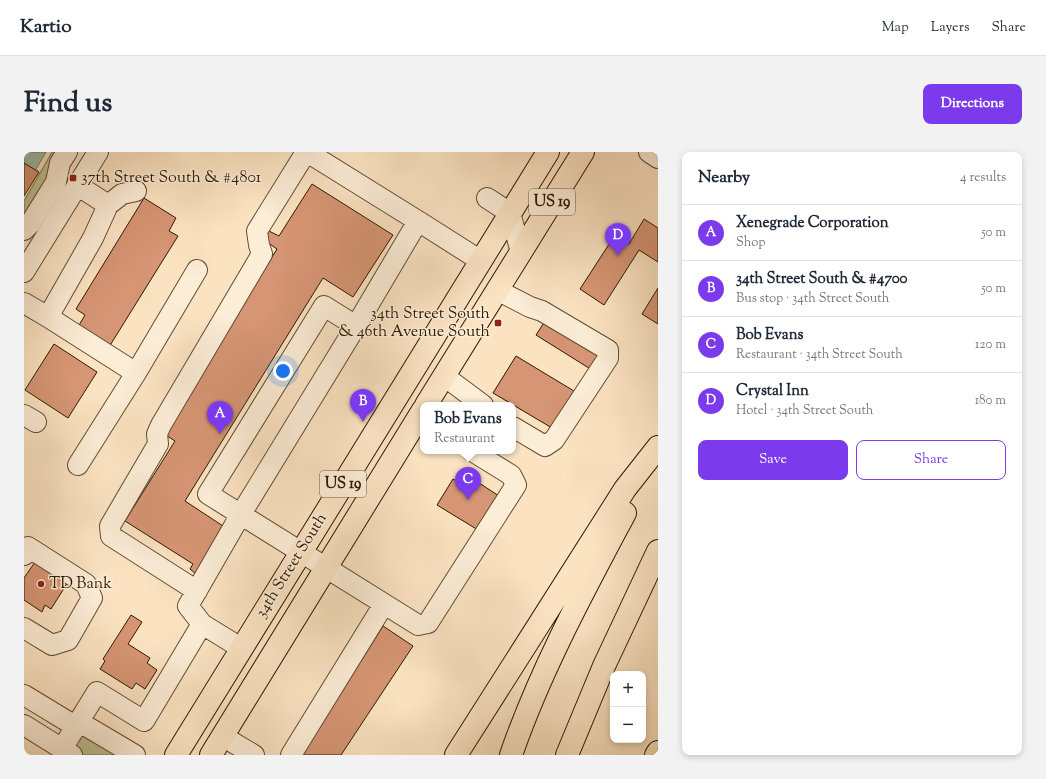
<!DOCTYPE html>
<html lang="en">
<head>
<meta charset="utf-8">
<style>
	body { margin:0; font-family:"Sorts Mill Goudy",serif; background:#f2f2f3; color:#1f2937 }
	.controls { position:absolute; right:12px; bottom:12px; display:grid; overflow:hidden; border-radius:8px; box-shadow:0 2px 6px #0003 }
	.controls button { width:36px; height:36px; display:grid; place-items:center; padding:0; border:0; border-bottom:1px solid #e0e1e3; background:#fff; color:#1f2937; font:20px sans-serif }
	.you { position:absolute; left:259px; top:219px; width:14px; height:14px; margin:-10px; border:3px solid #fff; border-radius:50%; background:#1a73e8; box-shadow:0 0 0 6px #1a73e833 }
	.badge { display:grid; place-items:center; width:26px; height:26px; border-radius:50%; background:#7c3aed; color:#fff; font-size:13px; font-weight:700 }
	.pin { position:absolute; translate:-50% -33px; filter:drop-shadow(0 1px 2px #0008) }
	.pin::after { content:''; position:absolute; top:21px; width:14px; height:12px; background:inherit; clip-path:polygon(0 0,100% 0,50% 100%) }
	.popup { position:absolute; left:396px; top:250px; width:96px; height:52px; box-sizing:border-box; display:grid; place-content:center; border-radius:8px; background:#fff; filter:drop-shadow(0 1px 3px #0005); font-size:13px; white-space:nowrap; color:#747a83 }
	.popup b { font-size:15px; color:#1f2937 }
	.popup::after { content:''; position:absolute; left:50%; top:100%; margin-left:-8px; border:8px solid transparent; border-top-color:#fff }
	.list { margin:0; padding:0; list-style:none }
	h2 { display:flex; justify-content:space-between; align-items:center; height:52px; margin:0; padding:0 16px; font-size:17px }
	h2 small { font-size:13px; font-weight:400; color:#747a83 }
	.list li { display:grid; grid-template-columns:26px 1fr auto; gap:12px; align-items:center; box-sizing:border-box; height:56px; padding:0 16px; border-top:1px solid #e0e1e3 }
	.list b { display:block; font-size:15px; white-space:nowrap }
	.list p { margin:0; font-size:13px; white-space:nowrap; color:#747a83 }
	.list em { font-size:13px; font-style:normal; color:#747a83 }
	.actions { display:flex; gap:8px; padding:12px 16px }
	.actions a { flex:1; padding:9px 0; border:1px solid #7c3aed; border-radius:8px; text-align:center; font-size:14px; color:#7c3aed }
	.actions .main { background:#7c3aed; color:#fff }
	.map { position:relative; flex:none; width:634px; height:603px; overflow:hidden; border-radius:8px }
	header { display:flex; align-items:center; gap:24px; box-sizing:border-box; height:56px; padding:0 20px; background:#fff; border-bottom:1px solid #e0e1e3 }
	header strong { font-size:19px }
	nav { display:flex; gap:22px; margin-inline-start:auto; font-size:14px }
	.intro { display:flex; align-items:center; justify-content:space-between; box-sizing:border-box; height:96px; padding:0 24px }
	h1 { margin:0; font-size:28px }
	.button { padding:10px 18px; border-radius:8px; background:#7c3aed; color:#fff; font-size:14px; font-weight:700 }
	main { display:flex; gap:24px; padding:0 24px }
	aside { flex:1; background:#fff; border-radius:8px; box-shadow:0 2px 6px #0003 }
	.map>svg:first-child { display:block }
	.green { fill:#bfc393; stroke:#766e4a }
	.water { fill:#9fbeae; stroke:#727c68 }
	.building { fill:#d69574; stroke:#2e1900 }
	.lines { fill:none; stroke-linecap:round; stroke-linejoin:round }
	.minor-casing { stroke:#614c30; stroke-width:22 }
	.highway-casing { stroke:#2e1900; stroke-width:24 }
	.minor { stroke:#fcedd7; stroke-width:20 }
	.highway { stroke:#fbe3c2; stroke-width:22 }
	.poi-dot { fill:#8f2418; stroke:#fcedd7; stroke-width:1.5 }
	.labels { text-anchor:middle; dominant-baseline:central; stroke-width:3; stroke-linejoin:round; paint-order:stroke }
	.shield { fill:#fcedd7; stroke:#6c5940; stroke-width:1 }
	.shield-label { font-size:15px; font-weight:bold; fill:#2e1900 }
	.poi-label { font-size:16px; fill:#2e1900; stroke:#fcedd7; text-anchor:start }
	.street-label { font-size:16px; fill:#2e1900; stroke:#fcedd7 }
</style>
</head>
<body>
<header>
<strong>Kartio</strong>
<nav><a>Map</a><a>Layers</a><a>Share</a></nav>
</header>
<div class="intro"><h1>Find us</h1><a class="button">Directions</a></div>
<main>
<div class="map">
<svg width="634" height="603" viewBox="0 0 634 603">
	<rect width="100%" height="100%" fill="#fbe3c2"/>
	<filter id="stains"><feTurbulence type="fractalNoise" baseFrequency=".005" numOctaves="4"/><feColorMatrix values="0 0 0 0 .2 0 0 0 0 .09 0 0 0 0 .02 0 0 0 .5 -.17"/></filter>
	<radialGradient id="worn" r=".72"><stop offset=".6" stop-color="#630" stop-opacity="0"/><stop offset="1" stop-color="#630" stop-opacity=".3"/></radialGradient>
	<path class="green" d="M28,0H42L0,69V49Z
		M56,582L99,603H56L52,601L51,585Z"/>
	<path class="water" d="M0,0H22L0,38Z"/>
	<path class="building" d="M0,11L15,20L0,44Z
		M288,32L369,83L329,145L299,126L161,349L202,376L172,422L166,417L169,412L101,369L151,289L140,282L253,97L240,88L245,79L255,84Z
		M120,46L152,66L145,79L154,84L85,195L54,175L61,163L52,157Z
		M620,67L634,76V110L615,98L580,153L556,137L591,83L605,92Z
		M634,136V172L618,162Z
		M523,166L579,201L568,218L512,183Z
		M30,192L73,220L44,266L1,238Z
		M492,204L550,239L528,276L469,241Z
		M443,323L475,344L454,378L413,353L429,327L437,332Z
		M11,410L44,430L27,457L21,453L18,460L0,448V426Z
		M107,463L118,470L104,492L126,506L123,511L133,518L121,537L112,531L108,537L76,517L81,509L79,507Z
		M359,474L389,494L317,603H278Z"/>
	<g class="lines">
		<defs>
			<path id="minor" d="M283,0L394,69
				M625,0L634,6
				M53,33L84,53L98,42L112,39
				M463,46L486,61L497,100
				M0,78L6,72L32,30L36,11L43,0
				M0,120L74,0
				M473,138L506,155L518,159L584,198V206L530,288L521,294L489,275
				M0,151L24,165L69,86L84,53
				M24,165L112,221
				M420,224L459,253
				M0,263L12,270
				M448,299L487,323L492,333L404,471L394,473L184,342L300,154L332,174L394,69L457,109
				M54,313L112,221L173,118
				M0,403L4,395L62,432L68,446L44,488L28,493L0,476
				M173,439L87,384L86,374L134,292L133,282L137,273L238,102L235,93L233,79L282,0
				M217,496L178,472L164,454L217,362L332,174
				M0,543L51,574H62L111,603
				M0,573L48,603
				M198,584L230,603
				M38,597L73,540L120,569L178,472
				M267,603L360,452"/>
			<path id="highway" d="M402,253L559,0
				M152,603L524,0
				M187,603L399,258
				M432,603L601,337L634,295
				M487,603C516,519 559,440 601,361
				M543,603L580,514L634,399
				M632,603L634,600"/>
		</defs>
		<use href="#minor" class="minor-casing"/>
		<use href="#highway" class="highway-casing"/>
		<use href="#minor" class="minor"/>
		<use href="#highway" class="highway"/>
	</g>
	<g class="poi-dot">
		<rect x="45" y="22" width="8" height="8" rx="2"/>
		<rect x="470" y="167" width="8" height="8" rx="2"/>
		<circle cx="17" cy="432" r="4"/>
	</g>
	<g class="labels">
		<g class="shield">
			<rect x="505" y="37" width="46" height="26" rx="3"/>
			<rect x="296" y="319" width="46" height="26" rx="3"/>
		</g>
		<g class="shield-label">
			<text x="528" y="50">US 19</text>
			<text x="319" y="332">US 19</text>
		</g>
		<g class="poi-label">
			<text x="57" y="26">37th Street South &amp; #4801</text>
			<text x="466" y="162" text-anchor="end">34th Street South<tspan x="466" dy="18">&amp; 46th Avenue South</tspan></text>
			<text x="25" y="432">TD Bank</text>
		</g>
		<g class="street-label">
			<text transform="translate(268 414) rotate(-58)">34th Street South</text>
		</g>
	</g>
	<rect width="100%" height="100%" filter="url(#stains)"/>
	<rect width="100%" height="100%" fill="url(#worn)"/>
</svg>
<div class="controls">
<button>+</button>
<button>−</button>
</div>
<div class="you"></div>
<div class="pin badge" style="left:196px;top:282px">A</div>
<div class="pin badge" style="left:339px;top:270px">B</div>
<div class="pin badge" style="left:444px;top:348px">C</div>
<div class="popup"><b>Bob Evans</b>Restaurant</div>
<div class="pin badge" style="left:594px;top:104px">D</div>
</div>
<aside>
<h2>Nearby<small>4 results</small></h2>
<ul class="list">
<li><span class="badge">A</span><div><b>Xenegrade Corporation</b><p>Shop</p></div><em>50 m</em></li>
<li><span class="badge">B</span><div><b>34th Street South &amp; #4700</b><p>Bus stop · 34th Street South</p></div><em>50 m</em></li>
<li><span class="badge">C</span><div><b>Bob Evans</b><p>Restaurant · 34th Street South</p></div><em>120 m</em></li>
<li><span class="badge">D</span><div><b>Crystal Inn</b><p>Hotel · 34th Street South</p></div><em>180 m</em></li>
</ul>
<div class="actions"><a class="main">Save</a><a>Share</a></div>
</aside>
</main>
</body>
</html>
